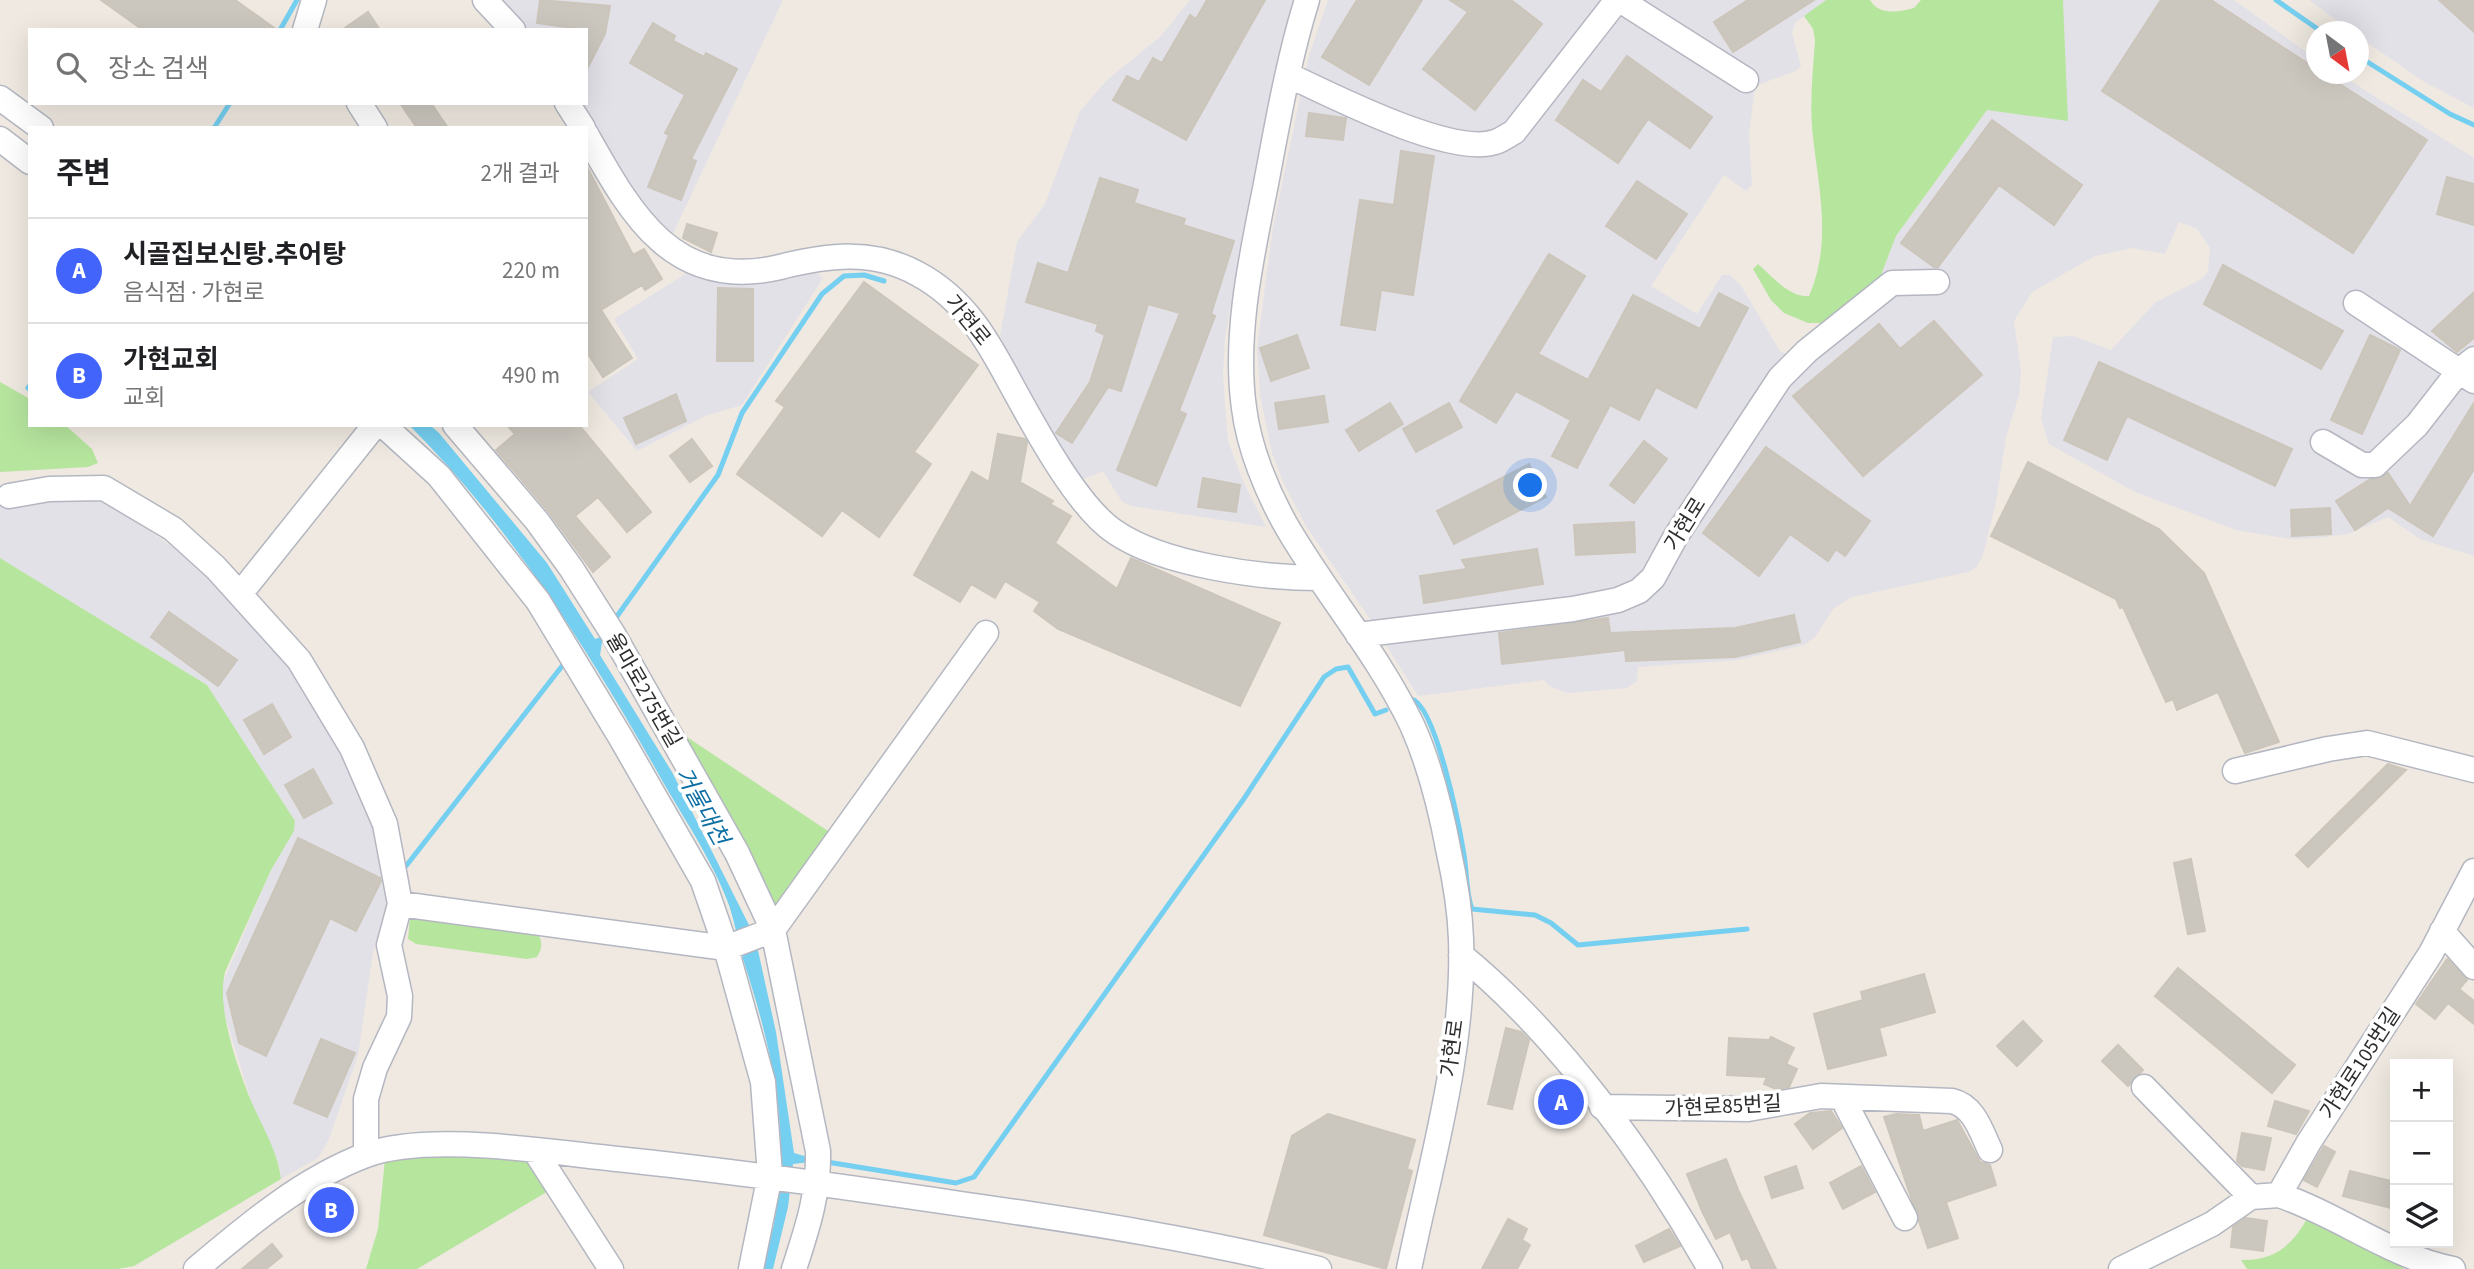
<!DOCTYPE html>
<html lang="ko">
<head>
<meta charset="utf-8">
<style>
	body { margin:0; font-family:"Source Sans 3","Noto Sans KR",sans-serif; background:#f2f2f2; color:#202124 }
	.controls { position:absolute; right:21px; bottom:21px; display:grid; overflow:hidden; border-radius:0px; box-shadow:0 7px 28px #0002 }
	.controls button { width:63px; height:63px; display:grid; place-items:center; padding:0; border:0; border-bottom:2px solid #e0e0e0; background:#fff; color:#202124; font:35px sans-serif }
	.compass { position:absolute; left:2306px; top:21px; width:63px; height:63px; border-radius:50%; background:#fff; box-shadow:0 7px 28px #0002; rotate:148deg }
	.you { position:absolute; left:1531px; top:486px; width:24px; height:24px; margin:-18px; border:5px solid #fff; border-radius:50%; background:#1a73e8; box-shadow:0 0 0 10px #1a73e833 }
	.badge { display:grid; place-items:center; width:46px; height:46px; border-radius:50%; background:#4264fb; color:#fff; font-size:23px; font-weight:700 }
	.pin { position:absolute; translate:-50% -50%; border:4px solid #fff; box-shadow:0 2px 7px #0006 }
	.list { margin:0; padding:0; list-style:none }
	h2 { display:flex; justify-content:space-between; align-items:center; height:91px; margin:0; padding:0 28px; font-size:30px }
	h2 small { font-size:23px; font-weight:400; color:#757577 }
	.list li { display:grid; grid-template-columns:46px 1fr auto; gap:21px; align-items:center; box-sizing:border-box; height:105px; padding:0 28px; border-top:2px solid #e0e0e0 }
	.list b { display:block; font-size:26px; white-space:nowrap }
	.list p { margin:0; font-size:23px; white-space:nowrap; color:#757577 }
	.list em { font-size:23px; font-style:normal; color:#757577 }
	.icon { flex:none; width:38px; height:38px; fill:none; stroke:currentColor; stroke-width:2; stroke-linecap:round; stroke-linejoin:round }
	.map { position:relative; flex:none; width:2474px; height:1269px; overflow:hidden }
	.search { position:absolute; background:#fff; box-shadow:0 7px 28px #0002; left:28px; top:28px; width:560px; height:77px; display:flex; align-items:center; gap:18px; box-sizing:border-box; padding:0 24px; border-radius:0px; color:#757577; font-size:26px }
	.panel { position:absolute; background:#fff; box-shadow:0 7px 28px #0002; left:28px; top:126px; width:560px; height:301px; border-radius:0px }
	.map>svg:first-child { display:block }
	.industrial { fill:#e3e1e8 }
	.green { fill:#b6e59e }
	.water { fill:#75cff0 }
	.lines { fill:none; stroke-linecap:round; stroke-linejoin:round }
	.stream { stroke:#75cff0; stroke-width:5 }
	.building { fill:#cbc7bf; stroke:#cbc5ba; stroke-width:2 }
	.minor-casing { stroke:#b4b7c1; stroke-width:27 }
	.minor { stroke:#fff; stroke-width:24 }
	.labels { text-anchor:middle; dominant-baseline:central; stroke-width:7; stroke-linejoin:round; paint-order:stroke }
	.street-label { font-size:21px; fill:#2e2e2e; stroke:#fff }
	.water-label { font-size:23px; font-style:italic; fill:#0d6fa3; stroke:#fff }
</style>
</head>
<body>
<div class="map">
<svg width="2474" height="1269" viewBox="0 0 2474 1269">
	<rect width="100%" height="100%" fill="#efe9e1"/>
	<path class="industrial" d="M493,0H783L669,242L656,228L576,103H586V30H522Z
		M1190,0H1293L1276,66L1243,234L1225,338L1223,376L1228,441L1243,481L1266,527L1132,506L1122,502L1103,471L1081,480L1045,423L1000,336L1017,242L1045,204L1080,111L1107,80L1161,36Z
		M1328,0H1826L1795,23L1792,33L1801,66L1796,71L1755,86L1749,135L1752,185L1746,191L1724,175L1651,286L1697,314L1722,275H1730L1740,284L1780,351L1786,354L1795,351L1881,275L1896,236L1987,110L2064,50L2063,0H2234L2316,59V74H2339L2474,158V556L2420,539L2388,517L2348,534L2318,538L2289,539L2236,530L2133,491L2049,444L2041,419L2053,337L2073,336L2111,350L2156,302L2203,278L2208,271L2210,248L2197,229L2179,222L2165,254L2132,248L2095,256L2032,292L2014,321L2021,372L2019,395L2006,437L1996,502L1983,555L1977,567L1968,572L1852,597L1834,608L1815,637L1804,645L1737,660L1638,667L1637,681L1627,688L1568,693L1549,686L1544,680L1418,696L1368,616L1306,526L1283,482L1272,453L1260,395L1257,347L1273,227L1309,55Z
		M2309,0H2474V108L2423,81L2359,37L2358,32L2351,31Z
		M809,266L823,278L742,405L705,416L637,451L588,392L638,359L614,319L690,271Z
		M0,484L9,506L28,500L101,498L205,569L300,676L367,797L390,899L373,953L358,1055L329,1139L318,1158L281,1179L279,1165L251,1101L223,1009L221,987L271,870L294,831L295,821L207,685L0,558Z"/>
	<path class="green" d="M1826,0H1870C1879,16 1899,12 1914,8L1921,0H2063L2068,121L1987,110L1896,236L1881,275L1840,316L1822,323H1808L1784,313L1771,300L1753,269L1758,264C1772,276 1789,298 1809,296C1832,244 1819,190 1813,137C1809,105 1813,71 1815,40L1813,29L1804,16Z
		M0,382L30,399V425H65L92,449L98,463L88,467L0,472Z
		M0,558L207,685L295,821L294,831L271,870L225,972C216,1008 238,1069 252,1103C263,1128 278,1152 281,1179L134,1266L118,1269H0Z
		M681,733L828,831L829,835L775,908Z
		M410,917L538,934C543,942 542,949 537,957L527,959L416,944L408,939Z
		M459,1155L530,1160L548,1189L545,1193L417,1269H366L378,1229L385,1159L394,1156Z
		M2309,1215L2396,1262L2404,1269H2247L2241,1260C2275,1261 2293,1245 2309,1215Z"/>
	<path class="water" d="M409,425H430L439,433L547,563L595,639L603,636L600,655L672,772L755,937L776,1032L794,1153L811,1158V1162L793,1164L788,1207L773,1269H762C798,1161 777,1064 743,959C738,942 735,924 730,908C714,863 686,822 663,782C591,654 513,529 409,425Z"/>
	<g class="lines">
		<path class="stream" d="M2276,0L2322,32
			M280,30L297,0
			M2358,56L2450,114L2474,125
			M214,128L230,103
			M28,388L30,385
			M615,619L718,475L742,413L822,294L844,276L864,275L884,281
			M1411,699C1436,704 1460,830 1464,855C1467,872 1466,894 1472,909L1535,915L1551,923L1578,945L1747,929
			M406,866L566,661
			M827,1162L956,1183L974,1177L1243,800L1324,677L1336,669L1348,667L1375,714L1386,710"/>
	</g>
	<path class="building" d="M101,0H235L277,30H143Z
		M540,0L610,6L605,34L586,71V30L537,23Z
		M1207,0H1265L1186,140L1113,100L1127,76L1139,82L1153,58L1162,63L1190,15L1196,19Z
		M1357,0H1422L1369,85L1322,57Z
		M1450,0H1511L1542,24L1475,110L1423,69L1468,12Z
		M1748,0H1814L1733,52L1714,22Z
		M2161,0H2211L2316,69V74H2324L2427,140L2353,253L2102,91Z
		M2439,0H2474V32Z
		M368,12L380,30H342Z
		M653,23L675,36L673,41L704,57L706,53L737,69L691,159L696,161L681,200L648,187L669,135L665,133L685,95L630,63Z
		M1627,56L1712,117L1690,148L1648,119L1618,163L1556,120L1583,80L1601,92Z
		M400,103H431L448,128H417Z
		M1309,113L1346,118L1343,140L1306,136Z
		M1992,120L2082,185L2054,225L1999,185L1938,267H1934L1901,243Z
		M1401,151L1434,156L1413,295L1381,290L1375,330L1341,325L1360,200L1394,205Z
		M586,165L633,255L644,249L662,279L645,290L642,285L601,310L632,358L603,377L586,351Z
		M2447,177L2474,184V225L2437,214Z
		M1100,178L1138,190L1134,203L1185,219L1183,225L1234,241L1211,314L1215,316L1179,411L1186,414L1156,486L1117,470L1180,313L1148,304L1121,391L1108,387L1072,443L1056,433L1090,382L1105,335L1096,331L1098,324L1026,302L1038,263L1068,273Z
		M1637,181L1687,214L1656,259L1606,226Z
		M687,224L717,233L711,252L683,238Z
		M1549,254L1585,276L1538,354L1588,380L1633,295L1700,329L1719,293L1748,308L1696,408L1656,387L1639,420L1610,405L1577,468L1552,456L1571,420L1516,391L1496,423L1460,401Z
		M2223,265L2343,331L2321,369L2204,304Z
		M864,282L978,365L914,452L931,464L879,537L842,510L822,536L737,474L785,407L776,401Z
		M718,288L753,289V361H717Z
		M2474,292V338L2457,352L2432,331Z
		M1934,321L1982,375L1863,476L1793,396L1879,324L1900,349Z
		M1297,335L1309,368L1271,381L1260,348Z
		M2370,335L2400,350L2362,434L2331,420Z
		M2099,362L2292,449L2275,486L2127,416L2107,460L2064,440Z
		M676,394L686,421L636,444L624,418Z
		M1324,396L1328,422L1279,429L1275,403Z
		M1390,403L1403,424L1359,451L1346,430Z
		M1449,403L1462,427L1416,452L1403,429Z
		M2474,403V469L2433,536L2388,508L2355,530L2336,501L2369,480L2388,473L2410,506Z
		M507,425H579L651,512L627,532L598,497L575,516L610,557L593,572L548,511L496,450L515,434Z
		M998,434L1025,439L1027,443L1020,482L1053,501L1050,504L1071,516L1055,543L1117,589L1131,558L1280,623L1240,706L1058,629L1034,611L1040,602L1005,581L995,598L971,584L960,602L914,575L972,472L989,482Z
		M692,439L712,466L690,482L670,456Z
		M1644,441L1667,459L1634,503L1610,485Z
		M1766,447L1870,521L1845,556L1836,549L1828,561L1790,534L1759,576L1703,533Z
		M2028,462L2159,529L2204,573L2279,742L2245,753L2218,692L2177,710L2173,699L2166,702L2123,607L2120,608L2116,599L1991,536Z
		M1529,464L1546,497L1454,544L1437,511Z
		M1203,478L1240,485L1236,512L1198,507Z
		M2330,508L2331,534L2292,536L2291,510Z
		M1634,522L1635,552L1576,555L1574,525Z
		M1537,549L1543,584L1424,603L1420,576L1467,569L1462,560Z
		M169,612L237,660L218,686L151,637Z
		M1794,615L1800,642L1735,657L1626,661L1625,650L1502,664L1499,633L1608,618L1610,633L1735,628Z
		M272,704L291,737L264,754L244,720Z
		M2388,764L2406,770L2308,867L2296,855Z
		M313,769L332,803L304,818L285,785Z
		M298,838L380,878L381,881L356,931L330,918L266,1056L239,1043L227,993Z
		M2191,859L2205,931L2188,934L2174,863Z
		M2447,959L2467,980L2459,989L2474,1001V1024L2448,1003L2435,1019L2416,1004Z
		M2178,968L2295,1065L2272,1093L2155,996Z
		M1924,974L1935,1012L1879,1028L1886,1055L1828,1069L1814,1014L1863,1000L1861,992Z
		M2023,1021L2042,1041L2017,1066L1997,1046Z
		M1506,1028L1521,1032L1529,1040L1512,1109L1488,1104Z
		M1771,1037L1794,1048L1786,1064L1797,1069L1789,1087L1776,1089L1764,1084L1767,1077L1727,1075L1729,1038L1769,1040Z
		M321,1039L355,1053L327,1117L294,1103Z
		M2118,1045L2143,1070L2128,1086L2102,1061Z
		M1566,1083L1582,1103L1554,1122L1539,1101Z
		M2275,1101L2309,1111L2296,1134L2268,1126Z
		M1831,1111L1842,1128L1813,1149L1795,1124L1810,1113Z
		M1328,1114L1415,1140L1407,1169L1412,1171L1386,1269L1264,1235L1292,1136Z
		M1896,1114L1919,1115L1923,1131L1957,1120L1980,1162L1990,1165L1996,1185L1946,1202L1958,1238L1928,1248L1884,1117Z
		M2242,1133L2271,1138L2264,1170L2242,1166L2237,1161Z
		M2324,1146L2335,1152L2317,1187L2304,1180Z
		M1726,1159L1739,1192L1776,1269H1752L1748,1258L1742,1260L1730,1232L1716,1239L1702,1211L1687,1174Z
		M1796,1166L1803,1188L1772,1198L1765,1177Z
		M1861,1166L1875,1192L1843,1209L1830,1183Z
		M2350,1171L2395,1182V1209L2343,1196Z
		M2246,1218L2267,1221L2263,1251L2231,1247L2233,1227Z
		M1508,1219L1527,1229L1522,1240L1530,1245L1517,1269H1482Z
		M1669,1229L1680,1246L1644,1262L1636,1246Z
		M272,1244L282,1256L266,1269H242Z"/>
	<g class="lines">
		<defs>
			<path id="minor" d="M485,0L513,30
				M1307,0C1288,61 1277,126 1265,189C1251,259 1234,336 1244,408C1249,448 1267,492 1287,527C1326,594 1378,654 1412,725C1430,765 1441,810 1449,853C1455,880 1460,911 1461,939C1465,1049 1431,1162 1409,1269
				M1620,0L1746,80
				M305,30L314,0
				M1288,75C1331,95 1451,157 1495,142C1502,140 1508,135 1514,132L1617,0
				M0,98L41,128
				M359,103L375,128
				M567,103L583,128
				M586,134C631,214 673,292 780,267C828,255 873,249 918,274C965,299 988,341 1012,386C1034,426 1077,507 1115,532C1163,565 1261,578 1319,578
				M0,139L30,162
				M2356,303L2474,381
				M383,425L439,476L538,601L621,738L703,881L726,948L763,1082L770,1175L751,1269
				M455,425L537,521L571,568L613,634L737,853L773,930L818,1151C819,1194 807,1229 794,1269
				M2323,442L2362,465H2375L2417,425L2459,371L2474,359
				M9,496L49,489L104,488L173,529L216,568L299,660L352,748L385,824L400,904L389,945L400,996L399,1017L375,1068L366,1099V1155
				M248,584L375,425
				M1358,635L1573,609L1618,600L1639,591L1653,578L1676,536L1780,378L1807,351L1892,283L1937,282
				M2235,771L2328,749L2367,743L2474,770
				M400,904L726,948L773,930L986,633
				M2442,931L2474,967
				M1461,955C1558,1034 1649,1159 1710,1269
				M2144,1087L2251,1197
				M1843,1099L1905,1218
				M1602,1107L1748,1109L1821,1096L1952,1101C1974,1106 1981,1131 1990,1150
				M535,1151L611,1269
				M2279,1195C2339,1215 2391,1257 2453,1269
				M196,1269C247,1226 302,1179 366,1155C429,1132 548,1152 617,1159C732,1171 846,1187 961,1204C1081,1221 1201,1240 1319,1269
				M2121,1269L2212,1224L2251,1197L2279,1195L2309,1142L2431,953L2474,871"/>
		</defs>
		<use href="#minor" class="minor-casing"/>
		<use href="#minor" class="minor"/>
	</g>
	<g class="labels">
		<g class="street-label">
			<text transform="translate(968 320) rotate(51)">가현로</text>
			<text transform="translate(1685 524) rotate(-58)">가현로</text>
			<text transform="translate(644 690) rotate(60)">율마로275번길</text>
			<text transform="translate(1452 1048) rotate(-82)">가현로</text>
			<text transform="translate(2360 1063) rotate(-57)">가현로105번길</text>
			<text transform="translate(1723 1106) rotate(-3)">가현로85번길</text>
		</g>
		<g class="water-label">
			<text transform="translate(702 806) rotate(61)">거물대천</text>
		</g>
	</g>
</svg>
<div class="controls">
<button>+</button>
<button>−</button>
<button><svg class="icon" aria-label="layers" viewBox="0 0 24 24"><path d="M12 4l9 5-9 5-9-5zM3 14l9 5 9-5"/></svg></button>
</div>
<svg class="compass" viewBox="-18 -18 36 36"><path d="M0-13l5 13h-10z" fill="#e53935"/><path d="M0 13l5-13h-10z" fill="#757577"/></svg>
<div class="you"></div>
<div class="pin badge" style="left:1561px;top:1102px">A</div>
<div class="pin badge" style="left:331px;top:1210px">B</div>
<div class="search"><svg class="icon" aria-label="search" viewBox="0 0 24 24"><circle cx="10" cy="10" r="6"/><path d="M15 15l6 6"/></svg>장소 검색</div>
<section class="panel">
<h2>주변<small>2개 결과</small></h2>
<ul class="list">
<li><span class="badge">A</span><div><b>시골집보신탕.추어탕</b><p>음식점 · 가현로</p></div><em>220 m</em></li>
<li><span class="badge">B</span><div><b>가현교회</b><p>교회</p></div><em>490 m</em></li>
</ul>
</section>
</div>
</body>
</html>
